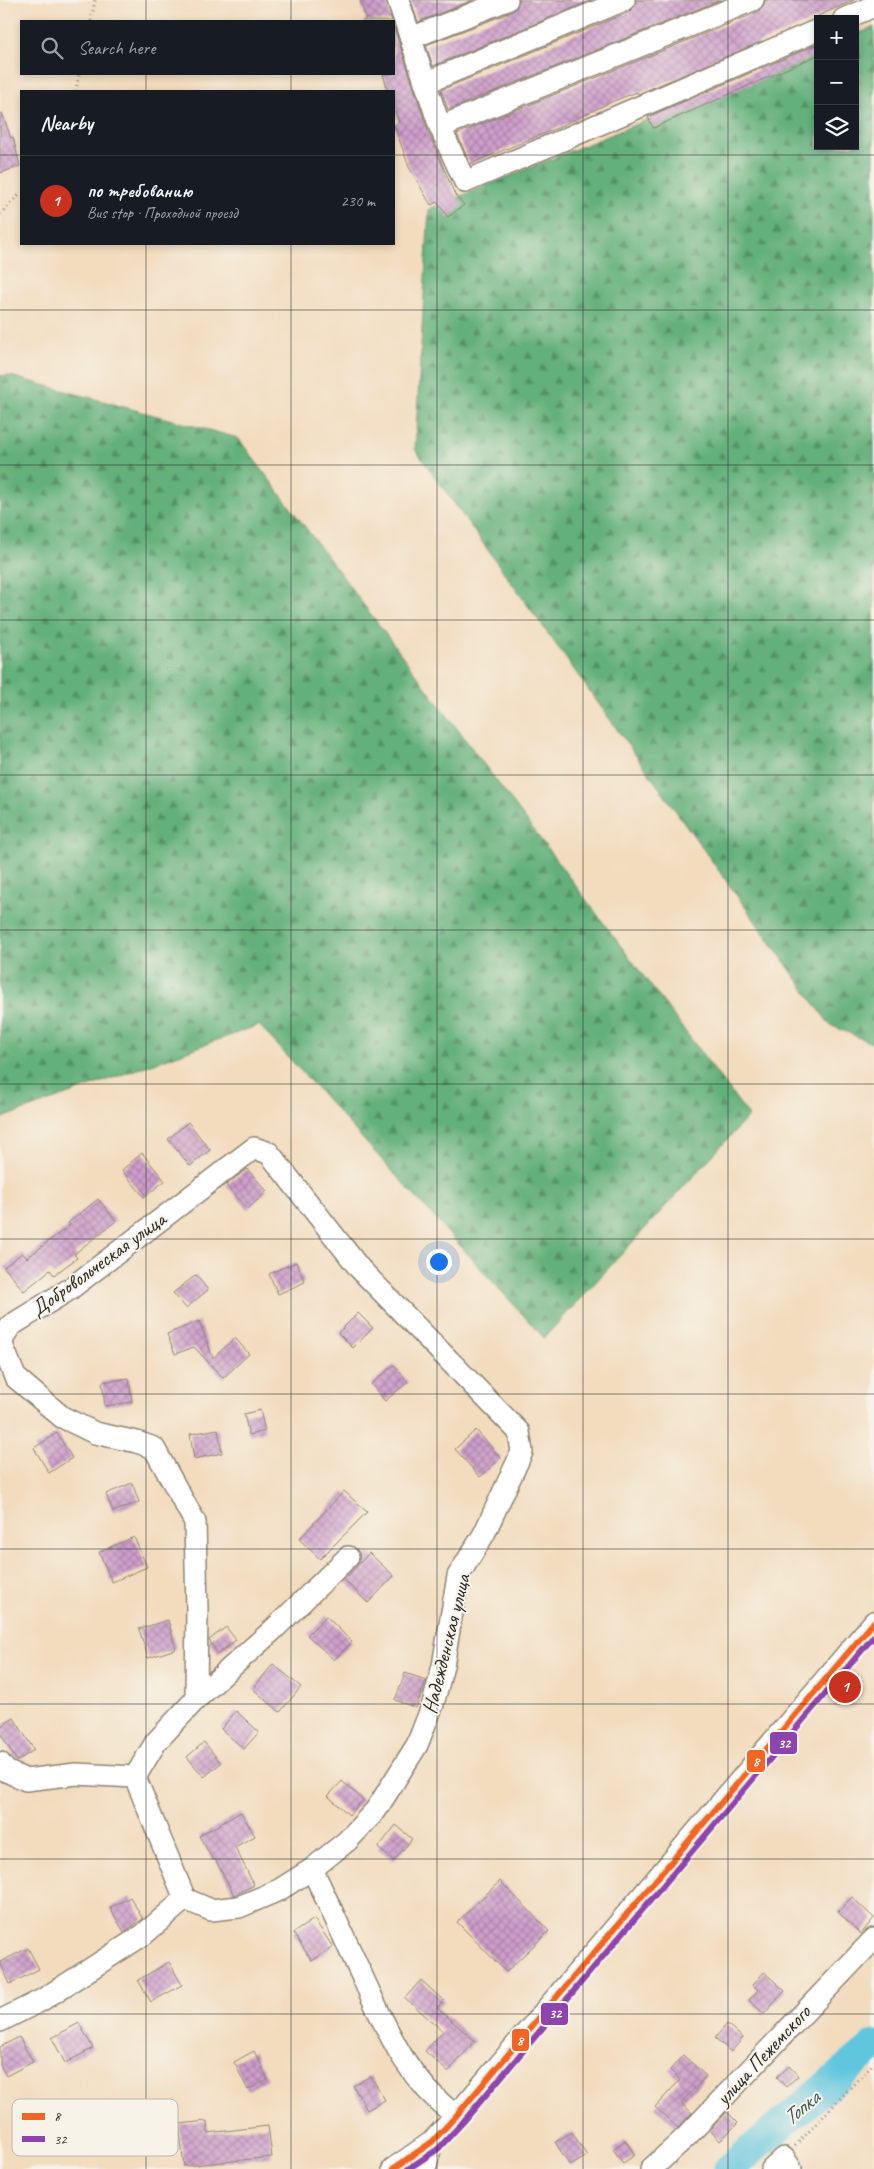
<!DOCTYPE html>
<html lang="en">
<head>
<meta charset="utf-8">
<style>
	body { margin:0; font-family:Caveat,sans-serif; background:#242831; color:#f1f3f6 }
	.controls { position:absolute; right:15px; top:15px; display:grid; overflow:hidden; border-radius:0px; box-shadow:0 2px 8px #0003 }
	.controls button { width:45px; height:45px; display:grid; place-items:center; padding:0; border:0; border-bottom:1px solid #363941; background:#171b24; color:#f1f3f6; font:25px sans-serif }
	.you { position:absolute; left:438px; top:1261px; width:18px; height:18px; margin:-12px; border:4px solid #fff; border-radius:50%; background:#1a73e8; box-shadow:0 0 0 8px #1a73e833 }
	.badge { display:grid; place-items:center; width:32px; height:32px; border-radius:50%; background:#c8321e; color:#fff; font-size:16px; font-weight:700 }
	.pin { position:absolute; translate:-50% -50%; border:2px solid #fff; box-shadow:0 1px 5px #0006 }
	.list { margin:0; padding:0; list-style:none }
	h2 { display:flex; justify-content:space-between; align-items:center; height:65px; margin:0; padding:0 20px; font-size:21px }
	h2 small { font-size:16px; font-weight:400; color:#9ea1a6 }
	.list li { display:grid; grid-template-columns:32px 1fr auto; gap:15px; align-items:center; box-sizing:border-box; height:90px; padding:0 20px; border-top:1px solid #363941 }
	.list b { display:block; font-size:19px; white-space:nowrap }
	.list p { margin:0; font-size:16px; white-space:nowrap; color:#9ea1a6 }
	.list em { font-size:16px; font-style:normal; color:#9ea1a6 }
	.icon { flex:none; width:28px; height:28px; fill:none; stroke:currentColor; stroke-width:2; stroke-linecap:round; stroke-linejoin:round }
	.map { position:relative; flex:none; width:874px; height:2169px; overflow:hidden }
	.search { position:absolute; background:#171b24; box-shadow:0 2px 8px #0003; left:20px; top:20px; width:375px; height:55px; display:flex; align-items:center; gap:12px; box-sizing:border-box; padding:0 18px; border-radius:0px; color:#9ea1a6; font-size:19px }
	.panel { position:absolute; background:#171b24; box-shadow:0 2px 8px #0003; left:20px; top:90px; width:375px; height:155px; border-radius:0px }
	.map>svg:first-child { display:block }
	.forest { fill:url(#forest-firs); stroke:#476e52 }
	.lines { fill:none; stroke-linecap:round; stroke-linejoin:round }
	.river { stroke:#60c6de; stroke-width:31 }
	.building { fill:url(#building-cross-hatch) }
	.minor-casing { stroke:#8e8474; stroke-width:24 }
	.path { stroke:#8e8474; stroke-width:3; stroke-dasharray:1 4; stroke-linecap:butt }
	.minor { stroke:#fff; stroke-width:21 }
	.bus-1-casing { stroke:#f7f3e8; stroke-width:10 }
	.bus-2-casing { stroke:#f7f3e8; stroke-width:10 }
	.bus-1 { stroke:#f26522; stroke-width:6 }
	.bus-2 { stroke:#8e44ad; stroke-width:6 }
	.grid { fill:none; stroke:#2b2b2b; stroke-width:1; stroke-opacity:0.55 }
	.labels { text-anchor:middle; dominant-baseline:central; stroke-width:4; stroke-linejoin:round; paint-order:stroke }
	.street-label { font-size:21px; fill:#2b2b2b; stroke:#f7f3e8 }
	.water-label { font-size:22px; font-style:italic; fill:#3b5a61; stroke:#f7f3e8 }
	.key { fill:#f7f3e8; stroke:#bab7af; stroke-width:1 }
	.key-label { font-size:14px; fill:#2b2b2b }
	.line-badge { stroke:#f7f3e8; stroke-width:2 }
	.badge-label { font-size:14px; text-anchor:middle; font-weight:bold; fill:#fff }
</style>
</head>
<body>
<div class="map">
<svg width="874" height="2169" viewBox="0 0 874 2169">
	<defs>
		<pattern id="forest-firs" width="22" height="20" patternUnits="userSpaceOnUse" patternTransform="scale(1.25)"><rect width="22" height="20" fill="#63b07a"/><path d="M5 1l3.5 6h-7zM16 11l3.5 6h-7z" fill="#528f64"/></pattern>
		<pattern id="building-cross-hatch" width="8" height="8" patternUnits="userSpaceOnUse" patternTransform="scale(1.25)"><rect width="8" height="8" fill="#ce9eca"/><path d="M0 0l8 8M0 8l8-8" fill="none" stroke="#a781a4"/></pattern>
	</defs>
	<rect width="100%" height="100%" fill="#f7f3e8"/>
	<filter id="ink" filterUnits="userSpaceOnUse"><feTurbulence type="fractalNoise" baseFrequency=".02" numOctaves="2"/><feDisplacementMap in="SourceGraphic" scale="10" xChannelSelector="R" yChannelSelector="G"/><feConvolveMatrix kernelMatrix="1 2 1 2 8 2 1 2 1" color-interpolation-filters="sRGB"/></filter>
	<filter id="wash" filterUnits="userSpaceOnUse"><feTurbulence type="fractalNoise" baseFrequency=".0096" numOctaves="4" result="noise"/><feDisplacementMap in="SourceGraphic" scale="20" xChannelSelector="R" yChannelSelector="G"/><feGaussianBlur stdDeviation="1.12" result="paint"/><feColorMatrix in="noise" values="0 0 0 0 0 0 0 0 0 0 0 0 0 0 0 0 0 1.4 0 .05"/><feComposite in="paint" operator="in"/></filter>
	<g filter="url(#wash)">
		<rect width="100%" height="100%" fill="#f2dcbe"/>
		<path class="forest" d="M874,27V1044L830,1025L415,449L429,209L818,50V146H855V35Z
			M7,375L238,438L749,1116L544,1338L259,1025L0,1119V376Z"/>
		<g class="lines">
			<path class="river" d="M729,2169L874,2046"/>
		</g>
		<g id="blocks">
			<path class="building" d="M360,0H386L392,21H362L366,19Z
				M414,0H473L418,22L411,1Z
				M519,0H592L433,66L426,45L512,12L517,7Z
				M636,0H720L448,110L441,90L629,12L634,7Z
				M765,0H854L818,16V18L638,94L637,92L611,102L557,128L470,164L457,134L758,12L763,7Z
				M394,27L428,131L455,195L464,205L448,217L437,202L431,205L409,167L394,125L399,122L394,108V91H388L383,74H394Z
				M818,44V55L653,128L648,117Z
				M2,113L11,138L13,137L20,166L0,173V114Z
				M188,1122L210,1150L190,1166L168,1139Z
				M142,1153L165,1181L144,1197L122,1170Z
				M247,1169L267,1191L248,1209L226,1185Z
				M98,1199L116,1221L74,1254L77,1258L54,1275L50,1270L24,1291L4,1267L22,1253L27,1258L70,1225L68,1223Z
				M296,1262L305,1282L278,1294L269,1274Z
				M196,1275L208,1290L186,1308L173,1293Z
				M358,1313L373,1328L353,1348L338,1333Z
				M199,1321L213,1358L235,1338L249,1354L223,1378L194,1347L175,1354L167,1334Z
				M394,1365L408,1382L385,1401L371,1384Z
				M129,1378L132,1402L105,1406L102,1382Z
				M260,1410L265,1431L249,1435L244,1414Z
				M218,1429L222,1453L194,1459L190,1434Z
				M476,1430L501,1458L480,1477L455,1449Z
				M57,1433L72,1458L49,1473L34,1448Z
				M132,1483L139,1502L113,1512L106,1494Z
				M344,1491L367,1512L320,1559L299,1539Z
				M134,1537L147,1567L112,1582L99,1552Z
				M369,1553L394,1576L368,1603L344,1580Z
				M326,1616L352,1642L334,1660L307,1635Z
				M168,1620L176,1649L148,1658L139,1629Z
				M226,1627L236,1640L218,1654L209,1640Z
				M273,1664L301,1687L280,1712L253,1689Z
				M405,1673L426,1680L416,1708L395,1700Z
				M236,1711L259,1732L244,1749L221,1729Z
				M14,1718L34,1750L17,1761L0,1733V1727Z
				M204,1742L221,1763L204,1777L187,1757Z
				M342,1781L363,1800L349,1815L328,1796Z
				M241,1812L255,1836L235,1847L254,1885L234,1895L215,1859L213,1860L199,1836Z
				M396,1825L412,1839L394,1861L378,1848Z
				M500,1881L549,1931L506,1972L457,1922Z
				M130,1897L143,1919L124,1932L110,1908Z
				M852,1897L874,1918L861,1934L838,1912Z
				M314,1919L333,1947L312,1961L293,1933Z
				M28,1948L39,1969L10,1984L0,1962Z
				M169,1962L182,1985L151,2002L138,1980Z
				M764,1972L785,1991L764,2014L749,2000L758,1990L753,1985Z
				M421,1980L444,2001L437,2008L475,2041L448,2072L425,2051L443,2031L405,1998Z
				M79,2023L93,2048L65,2063L52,2038Z
				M727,2024L743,2038L731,2052L715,2038Z
				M19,2037L33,2062L6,2076L0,2065V2047Z
				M254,2051L268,2079L248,2090L234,2062Z
				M683,2055L706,2076L681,2103L692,2113L678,2128L655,2107L680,2080L670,2070Z
				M789,2066L798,2076L786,2087L777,2077Z
				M371,2076L385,2100L367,2110L353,2086Z
				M727,2112L738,2123L720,2141L710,2130Z
				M207,2121L208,2133L268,2126L272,2157L184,2166L179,2124Z
				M572,2132L587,2156L570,2166L555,2142Z
				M625,2140L635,2155L623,2163L613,2149Z"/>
		</g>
	</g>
	<g filter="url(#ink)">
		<use href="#blocks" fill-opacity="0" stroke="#8e8474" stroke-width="1"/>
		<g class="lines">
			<defs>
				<path id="minor" d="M398,0L440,127L465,182L818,30
					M844,19L874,6
					M411,38L507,0
					M425,83L624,0
					M440,127L753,0
					M0,1763L6,1771L26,1780L76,1774L135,1777
					M135,1777L156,1742L196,1699L275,1628L348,1557
					M135,1777L185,1899
					M312,1869C329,1904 345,1940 362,1976C388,2032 405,2077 456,2116
					M185,1899L211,1910L239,1907L279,1890L312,1869L347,1841L376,1810L417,1745L433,1704L443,1666L458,1576L484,1534L522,1452L519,1432L360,1269L269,1153L254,1148L70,1289L10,1326L1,1342L15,1377L62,1417L95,1433L137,1442L154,1448L195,1522L197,1609L196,1699
					M0,2021L42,2000L143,1935L185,1899
					M393,2169L432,2142L456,2116L874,1622
					M425,2169L432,2142
					M651,2169L687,2136L874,1939
					M772,2169L784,2158L791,2169"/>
			</defs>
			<use href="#minor" class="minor-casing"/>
			<path class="path" d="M91,21L95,0
				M76,91L79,74
				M0,214L21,193
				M795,2146L874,2063"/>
			<use href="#minor" class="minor"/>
			<defs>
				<path id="bus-1" d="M393,2169L432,2142L456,2116L874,1622"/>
				<path id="bus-2" d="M408,2169L438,2149L463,2122L874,1636"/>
			</defs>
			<use href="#bus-1" class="bus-1-casing"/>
			<use href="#bus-2" class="bus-2-casing"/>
			<use href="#bus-1" class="bus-1"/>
			<use href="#bus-2" class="bus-2"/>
		</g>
	</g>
	<path class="grid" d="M146,0V21M291,0V21M437,0V2169M583,0V2169M728,0V2169M146,74V91M291,74V91M0,155H21M394,155H874M146,244V2169M291,244V2169M0,310H874M0,465H874M0,620H874M0,775H874M0,930H874M0,1084H874M0,1239H874M0,1394H874M0,1549H874M0,1704H874M0,1859H874M0,2014H874"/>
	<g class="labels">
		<g class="street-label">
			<text transform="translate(98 1264) rotate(-36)">Добровольческая улица</text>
			<text transform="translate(446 1644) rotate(-76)">Надежденская улица</text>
			<text transform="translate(763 2055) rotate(-47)">улица Пежемского</text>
		</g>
		<g class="water-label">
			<text transform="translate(801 2108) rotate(-40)">Топка</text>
		</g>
	</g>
	<rect x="12" y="2099" width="166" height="57" rx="8" class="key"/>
	<rect x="22" y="2113" width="23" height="7" fill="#f26522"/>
	<rect x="22" y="2136" width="23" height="6" fill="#8e44ad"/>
	<g class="key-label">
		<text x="54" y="2121">8</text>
		<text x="54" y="2144">32</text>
	</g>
	<g class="line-badge">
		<rect x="769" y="1731" width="29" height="24" rx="5" fill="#8e44ad"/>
		<rect x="746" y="1749" width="20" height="24" rx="5" fill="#f26522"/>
		<rect x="540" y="2002" width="29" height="24" rx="5" fill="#8e44ad"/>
		<rect x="511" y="2028" width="19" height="24" rx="5" fill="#f26522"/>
	</g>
	<g class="badge-label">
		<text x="784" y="1748">32</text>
		<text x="756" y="1766">8</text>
		<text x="555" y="2018">32</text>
		<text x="520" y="2045">8</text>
	</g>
</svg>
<div class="controls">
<button>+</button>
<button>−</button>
<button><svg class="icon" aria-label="layers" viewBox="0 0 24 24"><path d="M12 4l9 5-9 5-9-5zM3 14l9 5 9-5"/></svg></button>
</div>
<div class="you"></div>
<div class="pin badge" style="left:845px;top:1687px">1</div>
<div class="search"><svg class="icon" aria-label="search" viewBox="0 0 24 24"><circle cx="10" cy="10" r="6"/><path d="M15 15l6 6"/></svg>Search here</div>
<section class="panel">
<h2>Nearby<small></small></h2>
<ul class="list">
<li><span class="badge">1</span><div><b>по требованию</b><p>Bus stop · Проходной проезд</p></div><em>230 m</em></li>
</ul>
</section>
</div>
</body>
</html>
